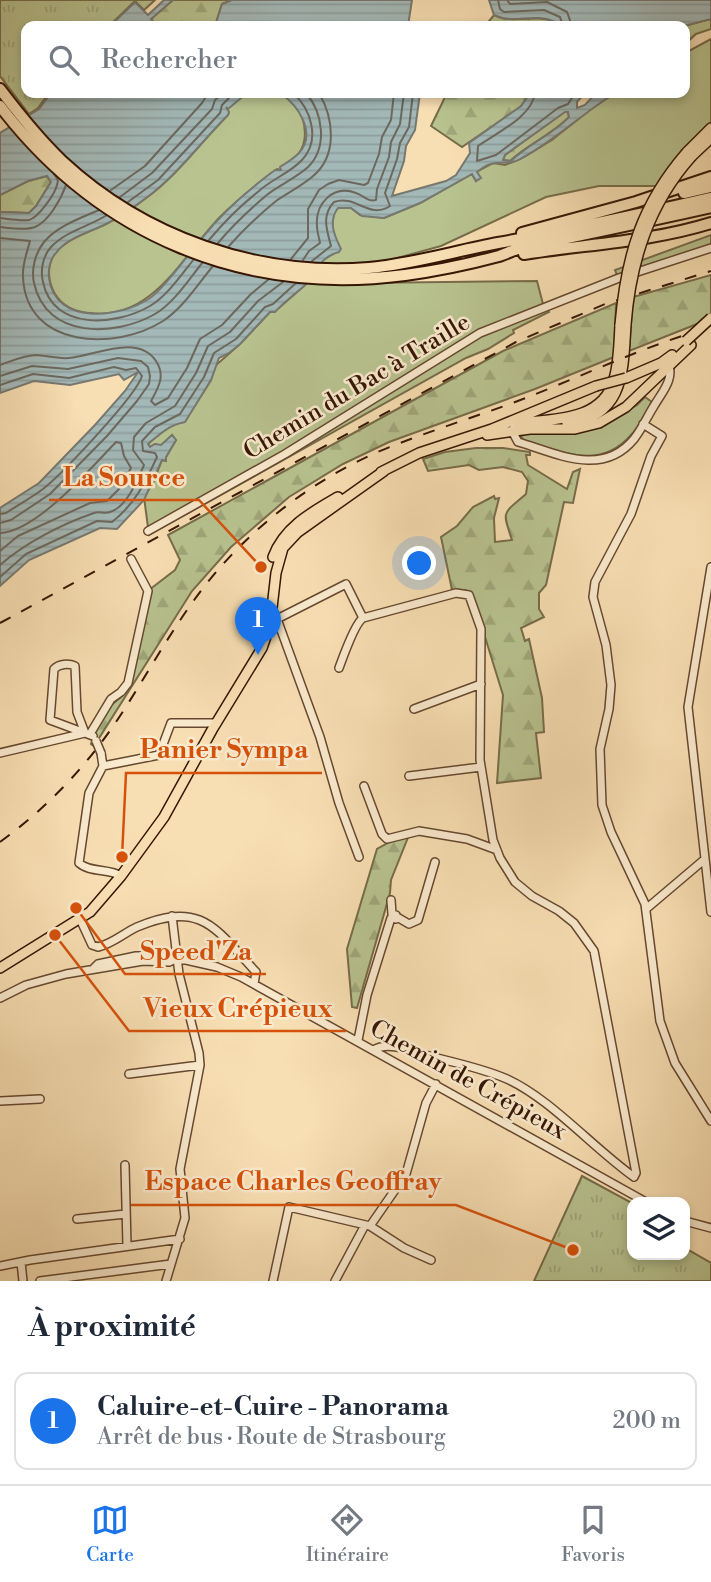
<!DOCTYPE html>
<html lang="fr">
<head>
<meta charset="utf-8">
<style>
	body { margin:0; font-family:"Libre Bodoni",serif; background:#f2f2f3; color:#1f2937 }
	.controls { position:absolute; right:21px; bottom:21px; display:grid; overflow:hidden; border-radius:14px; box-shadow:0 4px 10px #0003 }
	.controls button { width:63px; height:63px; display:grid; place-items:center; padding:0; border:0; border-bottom:2px solid #e0e1e3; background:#fff; color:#1f2937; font:35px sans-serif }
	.you { position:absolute; left:420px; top:564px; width:24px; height:24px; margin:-18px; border:5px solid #fff; border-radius:50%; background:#1a73e8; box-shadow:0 0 0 10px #1a73e833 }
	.badge { display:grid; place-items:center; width:46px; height:46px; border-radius:50%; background:#1a73e8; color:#fff; font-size:23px; font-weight:700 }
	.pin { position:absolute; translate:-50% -58px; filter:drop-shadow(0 2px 4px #0008) }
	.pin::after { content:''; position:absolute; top:37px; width:24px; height:21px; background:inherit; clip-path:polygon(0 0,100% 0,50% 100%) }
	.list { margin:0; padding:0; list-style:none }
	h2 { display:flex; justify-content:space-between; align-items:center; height:91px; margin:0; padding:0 28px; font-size:30px }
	h2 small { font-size:23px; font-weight:400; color:#747a83 }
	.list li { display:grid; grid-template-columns:46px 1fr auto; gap:21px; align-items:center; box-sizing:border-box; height:98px; margin:0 14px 14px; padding:0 14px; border:2px solid #e0e1e3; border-radius:14px }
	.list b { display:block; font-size:26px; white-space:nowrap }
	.list p { margin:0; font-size:23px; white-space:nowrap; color:#747a83 }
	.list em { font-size:23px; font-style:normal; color:#747a83 }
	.icon { flex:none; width:38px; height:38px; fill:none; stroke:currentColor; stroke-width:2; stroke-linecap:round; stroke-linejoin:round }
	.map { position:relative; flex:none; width:711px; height:1281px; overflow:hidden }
	.search { position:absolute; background:#fff; box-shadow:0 4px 10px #0003; left:21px; right:21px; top:21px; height:77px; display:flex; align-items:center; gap:18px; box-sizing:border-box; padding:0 24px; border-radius:14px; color:#747a83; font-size:26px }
	.sheet { height:203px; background:#fff }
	nav { display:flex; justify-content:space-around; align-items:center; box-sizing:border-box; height:98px; border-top:2px solid #e0e1e3; background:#fff; font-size:19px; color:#747a83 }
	nav a { display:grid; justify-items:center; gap:4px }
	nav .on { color:#1a73e8 }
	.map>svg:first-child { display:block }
	.grass { fill:#b8c390; stroke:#776c4a; stroke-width:2 }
	.forest { fill:url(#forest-firs); stroke:#776c4a; stroke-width:2 }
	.park { fill:url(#park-tufts); stroke:#776c4a; stroke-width:2 }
	.water { fill:url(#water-rules); stroke:#777870; stroke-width:2; fill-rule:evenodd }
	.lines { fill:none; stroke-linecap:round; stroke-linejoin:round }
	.shore { stroke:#6c685e; stroke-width:2 }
	.minor-casing { stroke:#66482f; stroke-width:10 }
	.major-casing { stroke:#361603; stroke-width:12 }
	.highway-casing { stroke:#361603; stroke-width:14 }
	.minor { stroke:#faeace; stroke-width:7 }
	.major { stroke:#f8dfb3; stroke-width:9 }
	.highway { stroke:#f8dfb3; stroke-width:10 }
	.rail { stroke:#361603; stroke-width:2; stroke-dasharray:12 12; stroke-linecap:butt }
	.minor-bridge-casing { stroke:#66482f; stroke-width:10; stroke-linecap:butt }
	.major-bridge-casing { stroke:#361603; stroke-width:12; stroke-linecap:butt }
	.minor-bridge { stroke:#faeace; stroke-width:7 }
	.major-bridge { stroke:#f8dfb3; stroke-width:9 }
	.labels { text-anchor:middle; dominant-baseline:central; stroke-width:5; stroke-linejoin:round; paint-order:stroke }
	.street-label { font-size:24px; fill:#361603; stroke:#faeace }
	.leader { fill:none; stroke:#d6520b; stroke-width:2.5 }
	.callout-dot { fill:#d6520b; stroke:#faeace; stroke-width:2.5 }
	.callout-label { font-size:26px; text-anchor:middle; font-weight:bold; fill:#d6520b; stroke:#faeace; stroke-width:5; stroke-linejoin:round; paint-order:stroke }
</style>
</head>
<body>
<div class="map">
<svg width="711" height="1281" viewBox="0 0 711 1281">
	<defs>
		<pattern id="forest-firs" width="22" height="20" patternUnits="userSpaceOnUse" patternTransform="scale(1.75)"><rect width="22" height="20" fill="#b8c390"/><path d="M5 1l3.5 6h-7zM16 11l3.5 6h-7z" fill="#9fa77b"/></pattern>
		<pattern id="park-tufts" width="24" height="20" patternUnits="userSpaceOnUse" patternTransform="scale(1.75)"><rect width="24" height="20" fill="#b8c390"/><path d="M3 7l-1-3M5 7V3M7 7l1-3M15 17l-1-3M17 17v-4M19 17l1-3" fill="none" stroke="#9fa77b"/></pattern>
		<pattern id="water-rules" width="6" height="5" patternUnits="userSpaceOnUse" patternTransform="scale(1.75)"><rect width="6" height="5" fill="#a3b9b8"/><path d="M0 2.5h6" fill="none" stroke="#8d9e9d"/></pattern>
	</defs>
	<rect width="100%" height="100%" fill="#f8dfb3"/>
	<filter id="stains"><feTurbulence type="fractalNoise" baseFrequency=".00286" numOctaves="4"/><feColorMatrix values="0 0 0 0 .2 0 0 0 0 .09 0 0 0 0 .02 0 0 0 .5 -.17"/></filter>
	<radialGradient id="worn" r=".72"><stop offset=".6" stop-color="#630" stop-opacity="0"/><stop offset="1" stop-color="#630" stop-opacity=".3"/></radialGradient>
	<path class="grass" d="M711,39V125L657,186H599L546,197L441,246L390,260L361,283L537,281L543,304L549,312L513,330L514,333L488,349L466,358L149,535L144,497L153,483L162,460L166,461V457L176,440L172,435L161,446L155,444L150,447L148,444C159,434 169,424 184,422L211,380L215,366L240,344L270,312L279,308L306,284L320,262L333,254C335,239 329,223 336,209L343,206L351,208L360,215L384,218L420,203L472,174L476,181L480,178L476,172L493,163L505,165L520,159L552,140L588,111L615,93H685V53Z
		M246,93C256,93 271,90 280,93C301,99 311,132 301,150C297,158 288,164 282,170L277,169C257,184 238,199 220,217C183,255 153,321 90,313C75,312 63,307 55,294C48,282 46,265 55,253C66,239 89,232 106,224C119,218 133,208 146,198C177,176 200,143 228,115L229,112L225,106Z
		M711,235V245L617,275L615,270Z
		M645,397L652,402C645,413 640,426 631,435C600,471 561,452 524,440L521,437L524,433L607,423L637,405Z"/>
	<path class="forest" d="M173,0H232L222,4L215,26H157L151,19Z
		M494,15C513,25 535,13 555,22L557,26H485Z
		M711,19V29L696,34L685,44L684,26Z
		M447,93H530L522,106L462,147L431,126Z
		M564,112H568L569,117C552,135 528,144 510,161L503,160L505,155Z
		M47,176L51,182L36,206L29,213L0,212V195L28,181Z
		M711,275V313L697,324L629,351L633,297Z
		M616,303L614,357L535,389L389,442L343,464L289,497L231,547L192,591L94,746L91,744C94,732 100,716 109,707C115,701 120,700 125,692L149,590L175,570L180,560L168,535L503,351Z
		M476,448H503L530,452V455H526L528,465L567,489L573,472L580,469L573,503L564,502L546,585L539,593V609L544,617L521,628L525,641L529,639L542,698L544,732L536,733L541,778L497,783L503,695L472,595L465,590H452L441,537L457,526L473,507L494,496L495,499L499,498L494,518L495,542L512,540C502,510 502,515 526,494L528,481L522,472L503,467L479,470L469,465L428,471L423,459L445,452Z
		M409,835L391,880L390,893L357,1008L352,1007L347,949L377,849L395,839Z"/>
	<path class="park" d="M0,0H155L144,10L135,1L109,26H26V93H49L38,108L29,114L0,76Z
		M582,1176L632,1203V1255H685V1248L711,1263V1281H534Z"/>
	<path class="water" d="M164,0H173L151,19L157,26H110L135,2L148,15Z
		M232,0H412L408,26H215L222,4Z
		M489,0H711V19L684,26H557L555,22C534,12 514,25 494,15Z
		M51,93H247L228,109L226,107L229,112L228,115C200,143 177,175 146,198C134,207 120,217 106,224C90,232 67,238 56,253C50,259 48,270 49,278C55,326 121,318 150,298C166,287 188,254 202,238C223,212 248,190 275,170H281L280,167C286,163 293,159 298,154C318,134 298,105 280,93H420L415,130L406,146L404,161L392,196L446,181L456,175L470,153L469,143L521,106L530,93H585L577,102V108L585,105L596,93H615C583,113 556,140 522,158C507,167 502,160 491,164C486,165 481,169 477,172L481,178L476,181L472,174L420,203L384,218L362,216L351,208H338C328,221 334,235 341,249L339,252C317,258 318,273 304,286C294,295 284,302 275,312H270L240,344L229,353L219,358L211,380L185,422C169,425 160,434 148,444L150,447L155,444L161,445L172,435L176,440L166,457V461L162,460L144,500L117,529L100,528L29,560L0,586V508L39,483L95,425L125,391L138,372L124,380L119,374L70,385L34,381L0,393V212L29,213L36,206L51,182L47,176L28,181L0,195V133L39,109ZM565,112H568L569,117C552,135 528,144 511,161L503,160L505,155Z"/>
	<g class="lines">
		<path class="shore" d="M498,0L500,9L504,12L544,10L560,17L563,26
			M507,0L510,4L547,2L567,12L572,26
			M535,93C532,117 496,133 478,146L477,161L496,155L558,108L568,104L575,93
			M111,190L145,166L202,103L208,93
			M120,197L152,173L212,109L215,100L223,93
			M128,202L158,180L220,113L222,105L234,93
			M99,210C81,218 57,226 44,242C35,253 31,270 34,283C46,339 115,337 155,314C174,303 189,279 203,262
			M107,215C90,226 66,231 51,247C43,256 40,270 43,282C53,331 116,326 150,306C167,296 182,274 194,259
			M0,218C9,219 20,221 29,220C38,218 55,194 57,185C59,179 57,179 54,174
			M0,227C10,228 25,231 35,227C49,221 61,199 66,185
			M0,238L30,241C27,253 22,264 23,277C26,349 116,351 163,321C183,308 198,284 213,266
			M209,240C224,222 240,206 259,191C272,179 290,173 302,160C321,140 311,109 293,93
			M218,243C233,225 250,209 268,194C281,184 296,178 308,167C328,147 323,113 306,93
			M229,246C243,230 259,215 276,201C288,193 301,186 312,177C338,156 334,119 319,93
			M291,259L308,238V209L319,190L328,184L339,180L364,185L368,183L379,154L382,137L391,120L394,93
			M303,260L309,251L320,243C319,237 317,232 317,226C315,204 333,184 356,193C365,196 367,202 376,200L377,189L389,157L391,142L400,124L404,93
			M312,261L331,246C327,230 321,216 334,202C356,194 369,220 390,206L385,193L397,159L400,143L409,127L413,93
			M0,365C12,361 24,355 37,355C47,356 59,359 69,358C94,356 138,333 156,361C166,376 158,388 151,401L155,405L168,398L187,368L200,339L222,325L251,294L269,279
			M0,376L32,366L68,369L118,358L141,361L148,367L150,376L149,384L137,401L107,436L50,494L11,520L0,523
			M0,385L33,374L69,378L114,367L126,370L136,368L142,376C136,396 62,474 43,489C31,498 18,505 6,513L0,514
			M0,533C36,532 91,468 116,442L121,443L124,456L131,468L119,489L107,501L90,503L18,536L0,551
			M0,565C25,543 62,524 94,513C99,511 105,514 110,512C127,507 138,479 144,465L133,450L134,437L146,423L175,406L196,373L208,346L230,332L258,301L283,282
			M0,577L26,554L97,521L112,522C135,504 145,483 157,457L155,453L143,451L142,441L155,427L180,414L204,377L214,353L236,339L265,307L273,304L296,283"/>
		<defs>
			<path id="minor" d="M643,424L662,436L651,456L631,514L595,582L593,597L606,645L611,685L609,709L600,749L602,805L611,832L645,904L660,1021L675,1063L711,1121
				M514,427L512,431L518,442C556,453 602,478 634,439C642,429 647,417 654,406C662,392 675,379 668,362
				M148,531L285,454L480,333L619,278L711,248
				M711,567L688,707L711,912
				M266,618L277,619L346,584L363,618L456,593L469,595L481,629L480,760L493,840L500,858L515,882L532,896L559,911L574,923L594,951L636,1173L634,1177
				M277,619L320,737L339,803L359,857
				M339,668C343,657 355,623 363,618
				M414,709L481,684
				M85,733L50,720L54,669C59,664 68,663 75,666L77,712L85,733L93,736
				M90,734L111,699L121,692L128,683L148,591L131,559
				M0,753L85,733
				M101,753L103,766L89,793L79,863C90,873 109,868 121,876
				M103,766L159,755L171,723H217
				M409,776L481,767
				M364,786L382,834L387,839L419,831L467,839L497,850
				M391,900L392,914L396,915V919
				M646,909L705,859
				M397,917L409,924L418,920L435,862
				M80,919L92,945L98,947C112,944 124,933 137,927C202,900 215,928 256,972L254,984
				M94,968L98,964L136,956H169L173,960
				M0,998L26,985L66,974L143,961L169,962L173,960H186L217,967L241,977L646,1202
				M358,1040L367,995L391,918
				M374,1050C388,1041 411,1051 425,1055C452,1062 482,1068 507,1079C551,1099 593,1148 634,1177
				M129,1074L200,1065
				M0,1101L40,1099
				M125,1165L127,1246
				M77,1219L126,1214
				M685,1221L711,1228
				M370,1226L404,1248L431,1260
				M21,1262L23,1281
				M0,1266L30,1260L180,1239
				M40,1281L171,1264
				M166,1281L185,1218L180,1169L200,1065L199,1053L179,974L172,916
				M273,1281L289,1207L370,1226L406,1174L426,1103L436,1084
				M335,1281L365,1225"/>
			<path id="major" d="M687,152L711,128
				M692,156L711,138
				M626,378L661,363L672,355
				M517,423C551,419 603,422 614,379C619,362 619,343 620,325
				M567,424C625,416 623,371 626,324
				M487,435L530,429H575L599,423L626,407L691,345
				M381,472L419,453L492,429L596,386
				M273,557C284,527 312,512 338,497
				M0,968L90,912L121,876L164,817L212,730L262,648L270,625L276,573L283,548L298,532L384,471"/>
			<path id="highway" d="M0,89C19,114 39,139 62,161C144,237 257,277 369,268C413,264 455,251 498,243C570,230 640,214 711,198
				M0,106C99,235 243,296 405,275C436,271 469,264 499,256C508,253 515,249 524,247C586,234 649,221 711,207
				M684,193L711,187
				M522,233L636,202L711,177
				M524,254C587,244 650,242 711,223"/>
		</defs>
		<use href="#minor" class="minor-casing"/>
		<use href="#major" class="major-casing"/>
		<use href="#highway" class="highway-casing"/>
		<use href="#minor" class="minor"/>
		<use href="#major" class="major"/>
		<use href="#highway" class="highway"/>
		<path class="rail" d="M0,623L516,342L605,304L711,271
			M0,842C48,807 87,766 120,716C152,667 179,615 217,571C260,521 314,481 373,454C422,433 473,418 523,399C585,375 647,345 711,327"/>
		<defs>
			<path id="minor-bridge" d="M96,741L101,753"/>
			<path id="major-bridge" d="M626,324C631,261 649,204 692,156
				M620,325C626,256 641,205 687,152
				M686,341L711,318
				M596,386L626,378"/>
		</defs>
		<use href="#minor-bridge" class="minor-bridge-casing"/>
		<use href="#major-bridge" class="major-bridge-casing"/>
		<use href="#minor-bridge" class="minor-bridge"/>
		<use href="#major-bridge" class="major-bridge"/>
	</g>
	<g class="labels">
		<g class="street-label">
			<text transform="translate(357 387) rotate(-31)">Chemin du Bac à Traille</text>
			<text transform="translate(468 1080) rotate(29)">Chemin de Crépieux</text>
		</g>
	</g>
	<path class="leader" d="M261 567L199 500H49M122 857L126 773H322M76 908L125 974H266M55 935L129 1031H346M573 1250L456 1205H131"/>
	<g class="callout-dot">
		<circle cx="261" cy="567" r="7"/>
		<circle cx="122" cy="857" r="7"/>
		<circle cx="76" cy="908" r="7"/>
		<circle cx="55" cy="935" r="7"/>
		<circle cx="573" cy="1250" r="7"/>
	</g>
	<g class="callout-label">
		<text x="124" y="486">La Source</text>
		<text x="224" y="758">Panier Sympa</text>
		<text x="196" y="960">Speed'Za</text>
		<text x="238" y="1017">Vieux Crépieux</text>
		<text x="293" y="1190">Espace Charles Geoffray</text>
	</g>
	<rect width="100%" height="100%" filter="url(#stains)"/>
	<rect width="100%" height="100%" fill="url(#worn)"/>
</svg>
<div class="controls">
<button><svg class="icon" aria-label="layers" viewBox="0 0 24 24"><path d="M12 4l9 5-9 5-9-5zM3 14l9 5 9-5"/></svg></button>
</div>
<div class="you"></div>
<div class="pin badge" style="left:258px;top:655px">1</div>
<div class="search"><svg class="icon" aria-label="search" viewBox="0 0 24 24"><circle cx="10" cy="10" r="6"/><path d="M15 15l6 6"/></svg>Rechercher</div>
</div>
<section class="sheet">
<h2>À proximité<small></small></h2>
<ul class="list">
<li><span class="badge">1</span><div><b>Caluire-et-Cuire - Panorama</b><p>Arrêt de bus · Route de Strasbourg</p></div><em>200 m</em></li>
</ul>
</section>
<nav>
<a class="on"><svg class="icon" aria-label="map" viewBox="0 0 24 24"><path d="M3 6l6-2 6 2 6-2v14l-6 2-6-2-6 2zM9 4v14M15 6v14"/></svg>Carte</a>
<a><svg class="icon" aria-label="directions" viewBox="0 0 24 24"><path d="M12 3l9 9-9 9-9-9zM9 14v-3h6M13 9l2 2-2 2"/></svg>Itinéraire</a>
<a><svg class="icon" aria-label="saved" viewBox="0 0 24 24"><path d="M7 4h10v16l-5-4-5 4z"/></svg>Favoris</a>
</nav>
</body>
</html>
